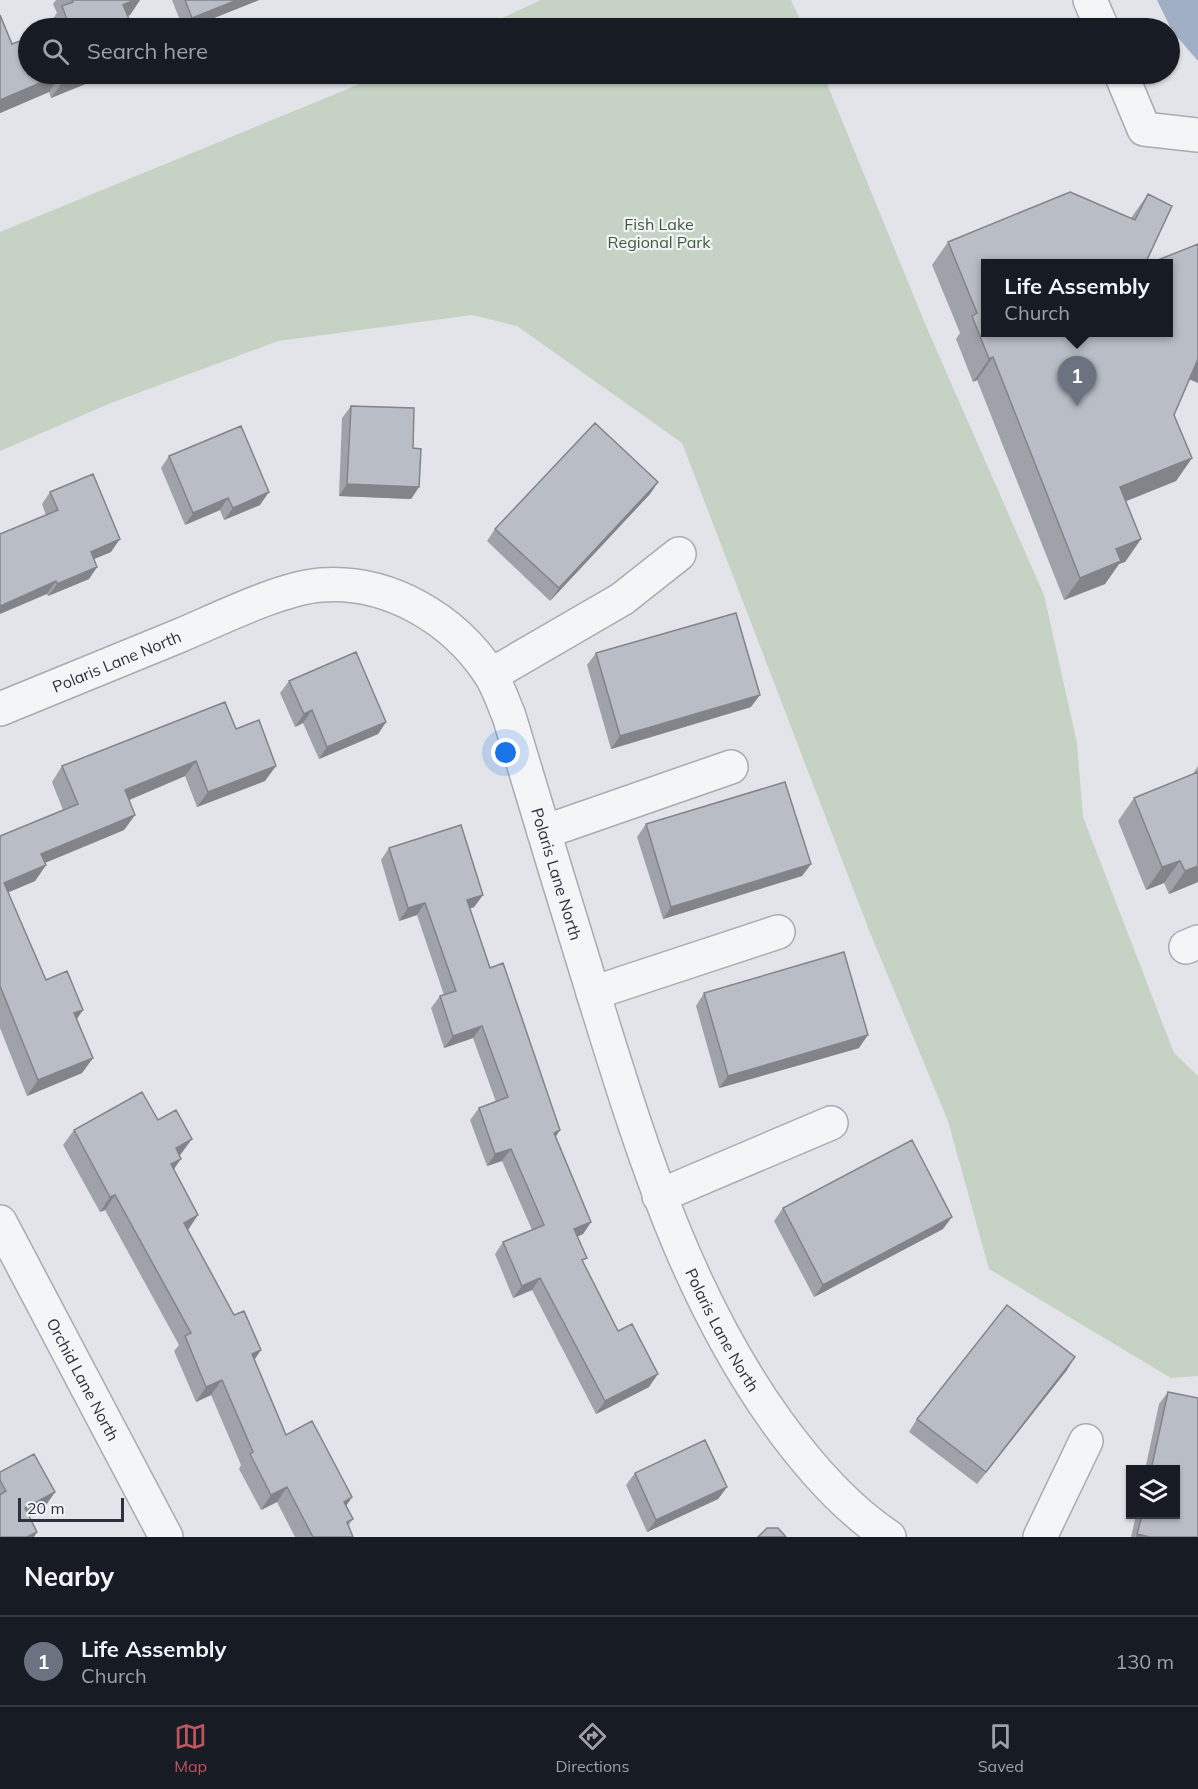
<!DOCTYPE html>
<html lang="en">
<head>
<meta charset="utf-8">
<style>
	body { margin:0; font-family:Mulish,sans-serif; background:#242831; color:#f1f3f6 }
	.controls { position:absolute; right:18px; bottom:18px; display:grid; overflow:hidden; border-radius:0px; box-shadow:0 2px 4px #0004 }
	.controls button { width:54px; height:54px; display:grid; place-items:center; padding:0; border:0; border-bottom:2px solid #363941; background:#171b24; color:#f1f3f6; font:30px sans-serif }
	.scale { position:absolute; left:18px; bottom:15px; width:106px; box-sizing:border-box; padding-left:6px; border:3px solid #2c313f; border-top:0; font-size:16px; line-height:21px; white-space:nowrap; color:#2c313f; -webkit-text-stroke:4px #f1f3f6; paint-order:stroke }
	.you { position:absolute; left:506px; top:753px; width:21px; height:21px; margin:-15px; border:4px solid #fff; border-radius:50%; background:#1a73e8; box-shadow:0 0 0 9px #1a73e833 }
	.badge { display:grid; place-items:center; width:39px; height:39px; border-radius:50%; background:#c0545c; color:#fff; font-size:20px; font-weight:700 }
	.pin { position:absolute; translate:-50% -50px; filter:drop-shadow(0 2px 3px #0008) }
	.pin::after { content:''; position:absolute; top:32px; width:21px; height:18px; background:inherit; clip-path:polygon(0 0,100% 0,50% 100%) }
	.popup { position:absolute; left:981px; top:259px; width:192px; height:78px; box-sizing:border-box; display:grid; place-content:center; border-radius:0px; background:#171b24; filter:drop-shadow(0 2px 4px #0005); font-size:20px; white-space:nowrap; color:#9ea1a6 }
	.popup b { font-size:22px; color:#f1f3f6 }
	.popup::after { content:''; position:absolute; left:50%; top:100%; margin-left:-12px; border:12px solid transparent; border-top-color:#171b24 }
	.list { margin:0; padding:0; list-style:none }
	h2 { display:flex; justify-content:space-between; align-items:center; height:78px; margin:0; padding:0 24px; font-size:26px }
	h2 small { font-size:20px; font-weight:400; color:#9ea1a6 }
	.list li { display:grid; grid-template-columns:39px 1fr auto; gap:18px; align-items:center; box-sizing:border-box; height:90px; padding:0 24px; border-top:2px solid #363941 }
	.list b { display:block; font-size:22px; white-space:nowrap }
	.list p { margin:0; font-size:20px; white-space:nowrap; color:#9ea1a6 }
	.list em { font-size:20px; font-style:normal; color:#9ea1a6 }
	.icon { flex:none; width:33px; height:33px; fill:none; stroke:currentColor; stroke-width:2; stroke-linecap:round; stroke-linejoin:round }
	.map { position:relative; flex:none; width:1198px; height:1537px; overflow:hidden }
	.search { position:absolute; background:#171b24; box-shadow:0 2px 4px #0004; left:18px; right:18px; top:18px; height:66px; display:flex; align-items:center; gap:15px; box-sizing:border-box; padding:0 21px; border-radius:33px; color:#9ea1a6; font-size:22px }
	.sheet { height:168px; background:#171b24 }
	nav { display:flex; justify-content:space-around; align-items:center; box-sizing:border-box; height:84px; border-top:2px solid #363941; background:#171b24; font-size:16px; color:#9ea1a6 }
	nav a { display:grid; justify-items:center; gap:3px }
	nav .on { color:#c0545c }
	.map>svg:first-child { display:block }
	.green { fill:#c6d2c4 }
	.water { fill:#a1afc5 }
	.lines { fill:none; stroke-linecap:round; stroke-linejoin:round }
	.minor-casing { stroke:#a8abb3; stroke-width:36 }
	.minor { stroke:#f4f5f7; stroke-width:33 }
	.wall { fill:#9fa3a9 }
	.shaded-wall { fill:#82848a }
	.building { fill:#b9bdc5; stroke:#82848a; stroke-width:1.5 }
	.labels { text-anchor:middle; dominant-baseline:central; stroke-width:4.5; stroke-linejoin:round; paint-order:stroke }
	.park-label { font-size:16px; fill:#3e593a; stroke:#f1f3f6 }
	.street-label { font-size:16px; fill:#2c313f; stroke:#f1f3f6 }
</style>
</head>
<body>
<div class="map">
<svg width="1198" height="1537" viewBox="0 0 1198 1537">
	<rect width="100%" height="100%" fill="#e2e4e9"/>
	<path class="green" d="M541,0H791L804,28H480Z
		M384,74H823L926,326L1044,595L1077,743L1083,817L1174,1053L1198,1076V1376L1171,1378L989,1269L948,1121L869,930L682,443L517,326L472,315L278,341L111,403L0,451V232Z"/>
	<path class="water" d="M1157,0H1198V61L1172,31Z"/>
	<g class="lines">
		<defs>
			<g id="minor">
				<path d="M1090,0L1102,28"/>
				<path d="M1121,74L1144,129L1198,135"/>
				<path d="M491,675L622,599L679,554"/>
				<path id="s1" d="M0,709C60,685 120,660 181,635C219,619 281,588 321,585C389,580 454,619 490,674C498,686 503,702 509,716C537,810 566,905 595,999C641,1147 685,1294 777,1422C808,1465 844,1507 889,1537"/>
				<path d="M544,832L731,767"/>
				<path d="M1186,947L1198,942"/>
				<path d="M593,993L778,932"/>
				<path d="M659,1196L831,1123"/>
				<path id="s2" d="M0,1222L166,1537"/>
				<path d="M1040,1537L1086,1441"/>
			</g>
		</defs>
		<use href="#minor" class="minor-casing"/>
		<use href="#minor" class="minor"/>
	</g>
	<path class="wall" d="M56,0H140L130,15L127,16L51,28L49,24L57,13L53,4Z
		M172,0H259L189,28H183Z
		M0,15L12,44L28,74H110L51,98L49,92L0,113Z
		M1148,194L1145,264L1189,379L1174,415L1192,458L1176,481L1126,501L1141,539L1125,562L1119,564L1105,584L1064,600L977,380L973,382L956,339L960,333L932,265L948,242L1131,218Z
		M351,406L419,487L411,499L339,496L342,418Z
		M169,456L260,505L224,520L220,510L185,525L161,468Z
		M658,482L650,494L550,601L487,541L495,529Z
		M50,492L111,552L94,559L97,567L89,579L48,596L47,594L46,515L42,504Z
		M596,653L751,707L611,749L587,665Z
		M289,681L386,722L378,734L319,759L303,723L295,727L280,693Z
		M236,729L265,781L197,807L185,776L129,800L135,815L124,830L45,863L46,865L35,881L8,892L46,980L83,1010L77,1019L93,1058L82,1073L27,1096L0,1028V836L63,810L52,782L62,766Z
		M1198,766V882L1169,894L1164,883L1146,890L1118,821L1134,798L1192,775Z
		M646,824L811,864L802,876L663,919L637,837Z
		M389,848L483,895L474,907L470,909L490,968L556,1137L591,1222L583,1234L578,1236L583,1263L618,1331L649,1387L596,1414L532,1290L513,1298L495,1254L503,1242L532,1230L502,1161L487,1166L470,1120L479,1108L496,1102L473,1038L444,1048L431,1008L440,996L444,995L417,915L399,921L381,860Z
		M704,993L859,1048L719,1088L696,1006Z
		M158,1120L181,1154L180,1155L174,1170L188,1230L254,1360L286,1435L352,1497L346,1506L353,1519L348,1526L353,1537H295L277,1502L261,1510L239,1469L241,1465L211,1395L196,1402L174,1351L179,1345L105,1210L100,1212L63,1145L74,1130Z
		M783,1208L943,1229L814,1297L774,1221Z
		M1067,1370L977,1484L909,1432L917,1419Z
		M1168,1392L1198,1537H1131L1136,1515H1176V1470H1145L1159,1404Z
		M0,1472L55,1492L46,1505L28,1514L37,1532L34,1537H0Z
		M635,1473L727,1487L718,1499L647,1532L626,1485Z"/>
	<path class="shaded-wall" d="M134,0H140L130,15L110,23L123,5Z
		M237,0H259L189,28H185L192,18Z
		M61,74L49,92L0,113V100Z
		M80,74H110L51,98L64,80Z
		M993,357L977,380L973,382L989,359Z
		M1198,357V383L1184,377Z
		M1192,458L1176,481L1104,510L1120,487Z
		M658,482L650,494L550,601L559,588Z
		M347,484L419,487L411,499L339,496Z
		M269,492L260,505L224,520L233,508Z
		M228,498L220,510L185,525L193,513Z
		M120,539L111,552L82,564L91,552Z
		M1141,539L1125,562L1119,564L1105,584L1064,600L1080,578L1116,549Z
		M97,567L89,579L48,596L57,584Z
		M56,581L47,594L0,614V606Z
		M760,695L751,707L611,749L620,736Z
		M312,710L303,723L295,727L304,714Z
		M386,722L378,734L319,759L327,747Z
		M196,761L185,776L115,806L125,790Z
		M276,766L265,781L197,807L208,792Z
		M135,815L124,830L30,869L41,854Z
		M1180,861L1164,883L1146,890L1162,867Z
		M811,864L802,876L663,919L671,907Z
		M46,865L35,881L0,896L4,883Z
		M1198,866V882L1169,894L1185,871Z
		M483,895L474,907L458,913L467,900Z
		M425,903L417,915L399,921L408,908Z
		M83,1010L72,1025L74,1013Z
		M482,1026L473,1038L444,1048L453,1036Z
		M868,1035L859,1048L719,1088L728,1076Z
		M93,1058L82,1073L27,1096L38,1080Z
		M560,1130L552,1143L554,1133Z
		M192,1139L181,1154L165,1162L176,1148Z
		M511,1149L502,1161L487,1166L495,1154Z
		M181,1159L171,1173V1164Z
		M115,1195L105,1210L100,1212L110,1197Z
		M198,1215L188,1230L184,1223Z
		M952,1217L943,1229L814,1297L823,1285Z
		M591,1222L583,1234L566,1242L574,1229Z
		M540,1278L532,1290L513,1298L522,1286Z
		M261,1350L251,1365L252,1354Z
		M1075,1357L1067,1370L977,1484L986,1472Z
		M658,1374L649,1387L596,1414L605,1401Z
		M222,1380L211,1395L196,1402L206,1387Z
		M287,1487L277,1502L261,1510L271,1495Z
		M727,1487L718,1499L647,1532L656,1520Z
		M55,1492L46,1505L17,1520L25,1508Z
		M352,1497L342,1512L344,1502Z
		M37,1532L34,1537H27Z
		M1137,1534L1150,1537H1136Z"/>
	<path class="building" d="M72,0H134L123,5L133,28H51L68,22L62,6L73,2Z
		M185,0H237L192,18Z
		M0,15L12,44L28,38V74H80L64,80L61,74L0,100Z
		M1070,192L1135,220L1148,194L1172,206L1145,264H986V333H1168V264H1148L1198,244V359L1174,415L1192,458L1120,487L1141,539L1116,549L1121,561L1080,578L993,357L989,359L972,316L977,313L948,242Z
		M351,406L414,408L413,448L421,449L419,487L347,484Z
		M595,423L658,482L559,588L495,529Z
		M241,426L269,492L233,508L228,498L193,513L169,456Z
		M93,474L120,539L91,552L97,567L57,584L56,581L0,606V534L58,510L50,492Z
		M736,613L760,695L620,736L596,653Z
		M356,652L386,722L327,747L312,710L304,714L289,681Z
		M225,702L236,729L259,720L276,766L208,792L196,761L125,790L135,815L41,854L46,865L4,883L46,980L67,971L83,1010L74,1013L93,1058L38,1080L0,986V836L78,804L62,766Z
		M1198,772V866L1185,871L1180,861L1162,867L1134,798Z
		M785,782L811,864L671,907L646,824Z
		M461,825L483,895L467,900L490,968L503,963L560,1130L554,1133L591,1222L574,1229L587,1258L582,1260L618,1331L632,1324L658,1374L605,1401L540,1278L522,1286L503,1242L544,1225L511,1149L495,1154L479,1108L508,1097L482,1026L453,1036L440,996L456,991L425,903L408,908L389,848Z
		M844,952L868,1035L728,1076L704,993Z
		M142,1092L158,1120L176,1110L192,1139L176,1148L181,1159L171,1164L198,1215L184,1223L234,1315L244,1311L261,1350L252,1354L286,1435L312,1421L352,1497L344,1502L353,1519L347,1522L353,1537H313L287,1487L271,1495L250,1454L253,1452L222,1380L206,1387L185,1336L191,1333L115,1195L110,1197L74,1130Z
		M912,1140L952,1217L823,1285L783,1208Z
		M1007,1305L1075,1357L986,1472L917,1419Z
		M1168,1392L1198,1398V1537H1150L1137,1534L1142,1515H1176V1470H1151Z
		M705,1440L727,1487L656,1520L635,1473Z
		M34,1454L55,1492L25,1508L37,1532L27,1537H0V1495L6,1491L0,1480V1472Z
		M767,1528H778L786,1537H758Z"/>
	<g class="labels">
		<g class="park-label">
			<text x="659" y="224">Fish Lake<tspan x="659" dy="18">Regional Park</tspan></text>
		</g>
		<g class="street-label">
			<text stroke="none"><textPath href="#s1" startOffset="126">Polaris Lane North</textPath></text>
			<text stroke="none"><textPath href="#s1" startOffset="756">Polaris Lane North</textPath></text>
			<text stroke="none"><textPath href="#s1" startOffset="1242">Polaris Lane North</textPath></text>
			<text stroke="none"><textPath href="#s2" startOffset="178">Orchid Lane North</textPath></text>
		</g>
	</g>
</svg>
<div class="controls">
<button><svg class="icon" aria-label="layers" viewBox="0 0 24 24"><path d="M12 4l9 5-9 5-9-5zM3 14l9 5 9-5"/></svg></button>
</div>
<div class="scale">20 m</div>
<div class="you"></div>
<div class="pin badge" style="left:1077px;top:406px;background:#6b7280">1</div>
<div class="popup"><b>Life Assembly</b>Church</div>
<div class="search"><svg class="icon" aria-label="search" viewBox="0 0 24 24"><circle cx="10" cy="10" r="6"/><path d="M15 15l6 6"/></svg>Search here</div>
</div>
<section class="sheet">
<h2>Nearby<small></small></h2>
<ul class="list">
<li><span class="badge" style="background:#6b7280">1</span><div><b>Life Assembly</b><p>Church</p></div><em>130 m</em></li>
</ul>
</section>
<nav>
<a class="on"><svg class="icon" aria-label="map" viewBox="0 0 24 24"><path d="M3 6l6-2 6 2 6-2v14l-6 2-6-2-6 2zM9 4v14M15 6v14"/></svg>Map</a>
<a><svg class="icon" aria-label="directions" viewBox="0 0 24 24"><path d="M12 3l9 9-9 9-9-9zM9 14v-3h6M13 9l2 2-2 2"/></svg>Directions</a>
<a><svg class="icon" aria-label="saved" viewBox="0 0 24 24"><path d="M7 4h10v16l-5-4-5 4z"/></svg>Saved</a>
</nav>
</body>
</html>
